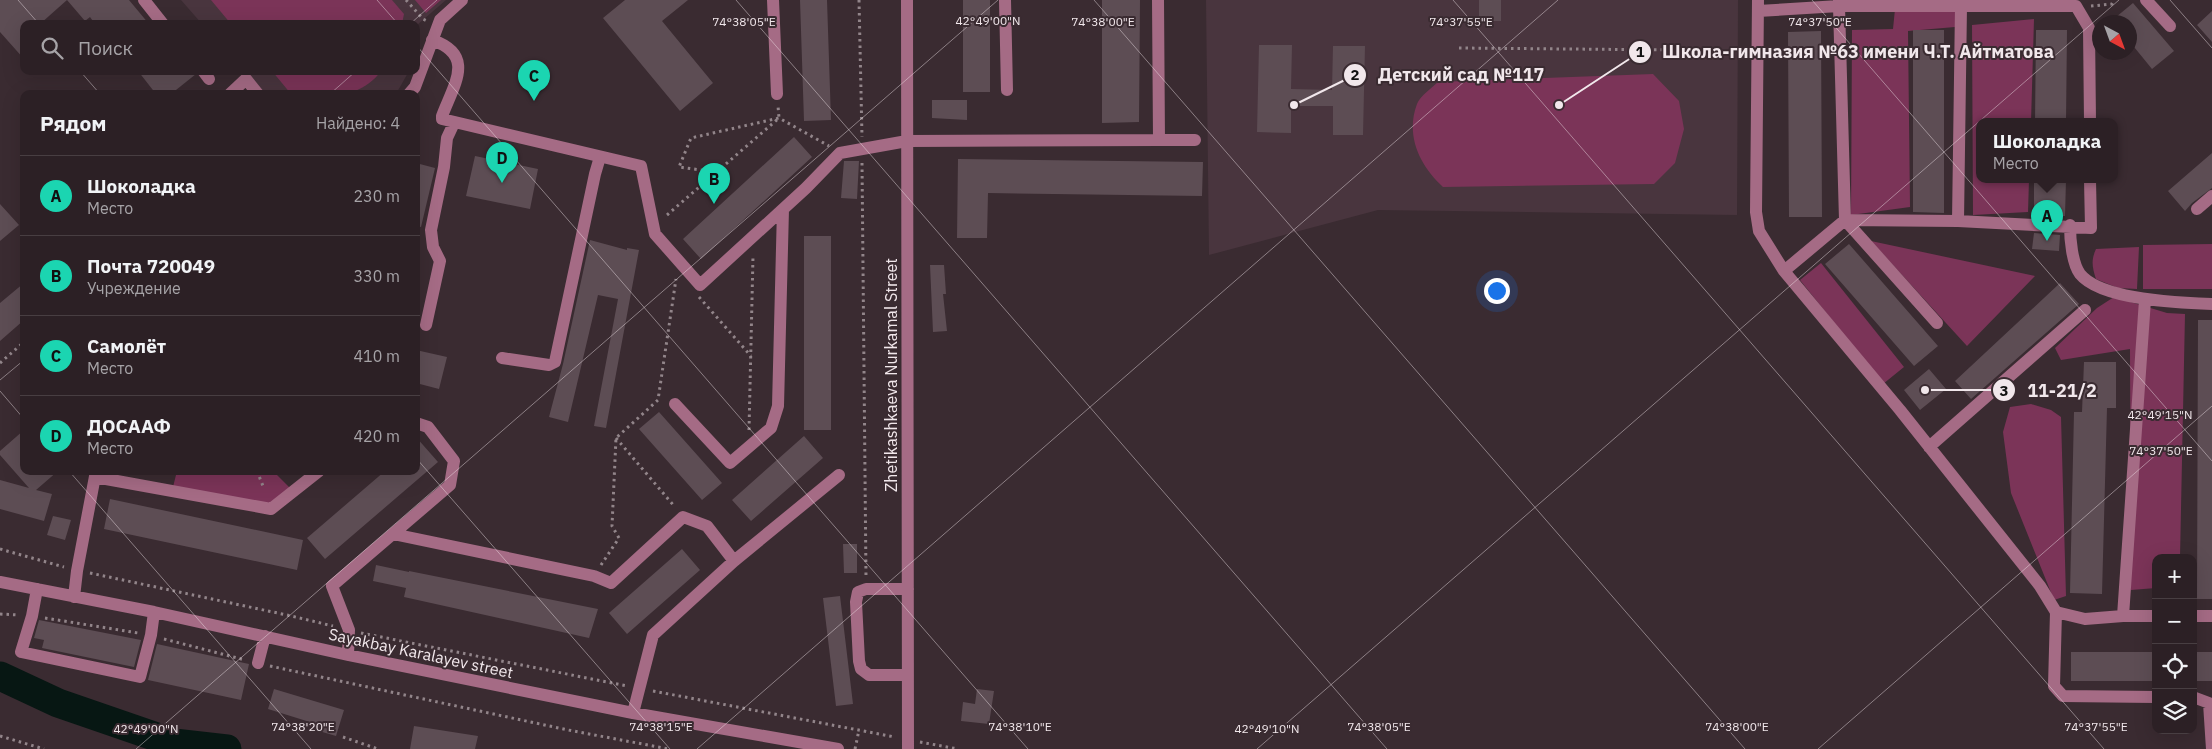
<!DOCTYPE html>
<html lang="ru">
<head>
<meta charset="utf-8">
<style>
	body { margin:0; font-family:"IBM Plex Sans",sans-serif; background:#382d32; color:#f1f3f6 }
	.controls { position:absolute; right:15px; bottom:15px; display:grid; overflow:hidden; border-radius:10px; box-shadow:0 5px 20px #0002 }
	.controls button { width:45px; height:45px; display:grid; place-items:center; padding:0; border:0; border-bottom:1px solid #483e42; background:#2c2025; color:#f1f3f6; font:25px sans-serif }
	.compass { position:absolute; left:2092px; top:15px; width:45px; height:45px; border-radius:50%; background:#2c2025; box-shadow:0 5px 20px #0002; rotate:139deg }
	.you { position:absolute; left:1496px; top:290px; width:18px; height:18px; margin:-12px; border:4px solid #fff; border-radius:50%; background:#1a73e8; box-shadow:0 0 0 8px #1a73e833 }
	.badge { display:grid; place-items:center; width:32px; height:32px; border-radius:50%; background:#1bd5b1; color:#111; font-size:16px; font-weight:700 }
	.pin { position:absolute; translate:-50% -41px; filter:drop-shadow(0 1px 2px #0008) }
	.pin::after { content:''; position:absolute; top:26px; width:18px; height:15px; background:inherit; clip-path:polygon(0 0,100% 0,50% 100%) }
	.popup { position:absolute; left:1976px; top:118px; width:142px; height:65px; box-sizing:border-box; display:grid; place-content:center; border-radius:10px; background:#2c2025; filter:drop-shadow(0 1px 4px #0005); font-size:16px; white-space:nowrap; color:#a6a3a7 }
	.popup b { font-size:19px; color:#f1f3f6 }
	.popup::after { content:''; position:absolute; left:50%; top:100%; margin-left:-10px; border:10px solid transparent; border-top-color:#2c2025 }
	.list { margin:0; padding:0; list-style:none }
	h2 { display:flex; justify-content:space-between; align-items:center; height:65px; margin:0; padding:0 20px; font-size:21px }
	h2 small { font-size:16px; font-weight:400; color:#a6a3a7 }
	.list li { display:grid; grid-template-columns:32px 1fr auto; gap:15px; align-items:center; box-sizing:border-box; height:80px; padding:0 20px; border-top:1px solid #483e42 }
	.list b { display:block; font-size:19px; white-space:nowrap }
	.list p { margin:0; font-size:16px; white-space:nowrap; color:#a6a3a7 }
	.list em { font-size:16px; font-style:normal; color:#a6a3a7 }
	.icon { flex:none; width:28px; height:28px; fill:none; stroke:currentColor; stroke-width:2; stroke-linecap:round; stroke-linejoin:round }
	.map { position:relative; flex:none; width:2212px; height:749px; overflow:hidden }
	.search { position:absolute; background:#2c2025; box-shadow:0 5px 20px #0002; left:20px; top:20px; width:400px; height:55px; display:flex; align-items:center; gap:12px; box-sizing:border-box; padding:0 18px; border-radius:10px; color:#a6a3a7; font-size:19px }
	.panel { position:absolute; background:#2c2025; box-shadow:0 5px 20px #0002; left:20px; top:90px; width:400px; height:385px; border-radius:10px }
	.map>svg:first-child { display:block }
	.built { fill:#49353e }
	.green { fill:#7b3458 }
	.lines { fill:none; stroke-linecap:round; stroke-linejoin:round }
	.river { stroke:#071713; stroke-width:29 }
	.building { fill:#5d4d54 }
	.path { stroke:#92858a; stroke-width:3; stroke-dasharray:2.5 4; stroke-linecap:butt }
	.minor { stroke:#a56b85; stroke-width:12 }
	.ticks { fill:none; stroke:#f1e7eb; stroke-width:1; stroke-opacity:0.45 }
	.labels { text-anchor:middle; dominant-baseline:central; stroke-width:4; stroke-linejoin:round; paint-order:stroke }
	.street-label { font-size:16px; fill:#f1e7eb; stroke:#3a2b31 }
	.ticks-label { font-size:12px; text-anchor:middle; fill:#f1e7eb; stroke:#3a2b31; stroke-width:4; stroke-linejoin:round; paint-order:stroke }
	.leader { fill:none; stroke:#f1e7eb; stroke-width:2 }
	.callout-dot { fill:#f1e7eb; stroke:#3a2b31; stroke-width:2 }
	.mark-label { font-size:15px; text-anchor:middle; font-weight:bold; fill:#111 }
	.callout-label { font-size:18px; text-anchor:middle; font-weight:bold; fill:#f1e7eb; stroke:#3a2b31; stroke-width:4; stroke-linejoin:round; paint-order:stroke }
</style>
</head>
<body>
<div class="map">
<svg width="2212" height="749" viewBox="0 0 2212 749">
	<rect width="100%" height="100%" fill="#3a2b31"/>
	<path class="built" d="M181,0H446L417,25L416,44V24H202Z
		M1206,0H1738L1737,215L1378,210L1209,255Z
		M243,71H409L396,94H263Z"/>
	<path class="green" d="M211,0H392L404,14L402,24H231Z
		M415,0H441L426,13Z
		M1895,9L1957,12L1955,27L1908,31L1910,207L1851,215L1852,30L1893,29Z
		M2034,19L2031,122H1980V180H2029L2028,212L1973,215L1972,25Z
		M272,71H381C358,102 326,94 291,94Z
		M1653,74L1679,101L1684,129L1675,163L1654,184L1443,187C1420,166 1405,136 1417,104C1420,96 1432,88 1438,82Z
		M1871,241L2035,276L1967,346Z
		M2212,244V289H2143V245Z
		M2139,247L2137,289L2118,288L2096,279C2092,267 2091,260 2096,249Z
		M1821,263L1904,367L1883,384L1800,280Z
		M2114,297L2167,313L2185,314L2180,558H2156V588L2131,590L2130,349L2061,360L2055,348L2097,308Z
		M2031,404L2051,410L2061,417L2066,596L2054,600L2011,493L2003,432L2010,407Z
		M177,471H273L292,490L271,506L173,487Z"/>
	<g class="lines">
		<path class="river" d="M0,676L58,703L174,743L227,749"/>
	</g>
	<path class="building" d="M0,0H129L149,24H95L90,17L85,21L67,0L40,24H24V59L0,32Z
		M625,0H688L662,21L713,83L680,111L603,18Z
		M800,0H827L831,120L804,121Z
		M963,0H990V92H963Z
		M1102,0H1140L1139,122L1102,123Z
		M1479,0H1501V21H1479Z
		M2133,3L2174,51L2152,69L2130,42V22H2110Z
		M2212,11V42L2197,25Z
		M1913,30H1944V213L1913,212Z
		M2036,30H2067L2066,122H2035Z
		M1821,31L1822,217H1789L1788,32Z
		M1259,45H1292L1291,89L1332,90L1333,46H1365L1363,135H1333V106H1291V133L1257,132Z
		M138,71H195L196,74L171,94H156Z
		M932,100H967V120L932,118Z
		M794,137L812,157L701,259L683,239Z
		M2212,153V188L2192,203L2185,211L2168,191Z
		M475,156L538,169L530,209L466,196Z
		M958,159L1203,162L1202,196L988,193L987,238H957Z
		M844,161H859L857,199L841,198Z
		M416,163L435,168L421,227L416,226Z
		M2034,180H2066L2065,216H2062V218L2034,216Z
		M0,204L19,225L0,241Z
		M2034,233L2060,235L2059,251L2032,249Z
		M804,236H831V430H804Z
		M590,240L627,250V248L639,250L606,428L594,426L618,299L598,295L568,422L549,417L563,364Z
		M1849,244L1938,346L1914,366L1825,264Z
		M930,265H944L946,294H943L947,331L933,332Z
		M24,283V320L0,341V303Z
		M2060,283L2079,304L1971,399L1955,381Z
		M2198,320H2212V599H2197Z
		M416,350L447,357L439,389L416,383Z
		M2084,362H2116V408H2107L2102,594L2070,593L2074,412H2082Z
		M1929,369L1946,389L1920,410L1904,390Z
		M659,412L722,483L702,500L639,429Z
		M24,430V471H58L36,490L52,494L44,521L0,509V480L29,488L0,455V451Z
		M804,436L823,458L751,521L732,500Z
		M416,437L438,462L325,559L307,538L385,471H416Z
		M110,499L303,540L297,570L104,529Z
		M53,516L71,520L65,540L47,535Z
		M843,544H857V573H844Z
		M682,549L700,570L627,634L609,613Z
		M376,565L409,572V571L598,609L589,638L404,597L406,588L373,581Z
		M840,596L853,704L836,706L823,598Z
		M39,620L141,640L134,667L42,648L44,640L34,638Z
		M157,644L249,664L241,700L148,680Z
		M2071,652H2156V681H2071Z
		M2193,652H2212V681H2193Z
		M274,689L344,710L336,736L312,729L313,723L268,709Z
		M977,689L994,691L989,724L961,721L963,702L975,704Z
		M414,726L478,736L475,749H410Z"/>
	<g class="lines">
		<path class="path" d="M406,0L423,19L427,21
			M859,0L862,137
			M2091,6L2112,4L2114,0
			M1459,48L1680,50
			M862,163L866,577
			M716,172L679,167L691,138L779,118L829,146
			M667,215L779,118L778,106
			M699,297L751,356
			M0,363L24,342
			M749,430L753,256
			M616,438L675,507
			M257,471L263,486
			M0,549L64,567
			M601,565L619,538L612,526L616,438L658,400L676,279
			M90,573L287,615L333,626
			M0,614L19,615
			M45,618L138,633
			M361,633L627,686
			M164,639L245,660
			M270,666L568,730L669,749
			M653,691L895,737
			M0,736L44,749
			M343,737L378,749
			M920,742L958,749
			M855,749L859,730"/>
		<path class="minor" d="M144,0L163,24
			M773,0L777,94
			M907,0L908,749
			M1005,0L1007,90
			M1758,0L1756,212L1759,231L1784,271
			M1839,0V6H2076L2089,28L2090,122
			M2146,0L2170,26
			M1758,11L1839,6L1845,220L1937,323
			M432,40C476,55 454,84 442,116V119L641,166L655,234L700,285L806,188L840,153L907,141L1159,140L1158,0
			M203,71L209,79
			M230,94L246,79L258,94
			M409,94L415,87L440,20L462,0
			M1159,140H1195
			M2197,209L2212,196
			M1958,221L1961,6
			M2070,225C2070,239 2072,263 2080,274C2101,300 2180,303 2212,304
			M426,325L440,261L433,247L431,230L444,167L447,138L454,123
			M502,358L549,365L555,362L595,174L600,157
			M675,404L730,463L771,428L778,406L783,209
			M1929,447L2085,310
			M95,477L271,509L319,471
			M393,534L594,576L611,583L683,517L707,526L734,561
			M0,582L154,612L348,655L633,713L838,749
			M37,589L32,616L21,652L140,677L151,635L154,612
			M908,589H866L858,592L856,602L859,661L861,669L869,675H908
			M74,597L77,571L96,471
			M2056,612L2040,586L1900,410L1784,271L1845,220L1958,221L2091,228L2090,180
			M2123,616L2145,300
			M2156,616H2123L2085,619L2056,612L2054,686L2063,696L2156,697
			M2193,616H2212
			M348,655L349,630L332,586L450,485L454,461L428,427L416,423
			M258,663L265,636
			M2193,697L2209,703L2212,749
			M633,713L653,635L734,561L839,475"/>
	</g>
	<path class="ticks" d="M18,0L39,24M377,0L398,24M736,0L1387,749M1094,0L1745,749M1453,0L2104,749M1812,0L2212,461M2170,0L2212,48M410,24L437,0M416,45L1028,749M80,71L100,94M330,94L356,71M0,380L24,360M0,391L24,419M416,458L670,749M69,471L311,749M136,749L998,0M697,749L1558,0M1257,749L2119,0M1818,749L2212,406"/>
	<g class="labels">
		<g class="street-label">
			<text transform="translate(891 375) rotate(-90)">Zhetikashkaeva Nurkamal Street</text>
			<text transform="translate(421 653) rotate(12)">Sayakbay Karalayev street</text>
		</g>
	</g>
	<g class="ticks-label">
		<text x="988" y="25">42°49'00"N</text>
		<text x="744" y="26">74°38'05"E</text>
		<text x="1103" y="26">74°38'00"E</text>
		<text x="1820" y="26">74°37'50"E</text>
		<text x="1461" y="26">74°37'55"E</text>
		<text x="2160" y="419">42°49'15"N</text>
		<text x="2161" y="455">74°37'50"E</text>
		<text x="303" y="731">74°38'20"E</text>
		<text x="661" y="731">74°38'15"E</text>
		<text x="1020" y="731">74°38'10"E</text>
		<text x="1379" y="731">74°38'05"E</text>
		<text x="1737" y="731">74°38'00"E</text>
		<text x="2096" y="731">74°37'55"E</text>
		<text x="146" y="733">42°49'00"N</text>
		<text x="1267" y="733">42°49'10"N</text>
	</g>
	<path class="leader" d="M1559 105L1640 52M1294 105L1355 75M1925 390L2004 390"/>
	<g class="callout-dot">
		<circle cx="1559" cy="105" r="5"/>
		<circle cx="1294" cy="105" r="5"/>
		<circle cx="1925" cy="390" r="5"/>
		<circle cx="1640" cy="52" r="12"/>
		<circle cx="1355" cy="75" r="12"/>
		<circle cx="2004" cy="390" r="12"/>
	</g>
	<g class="mark-label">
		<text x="1640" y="57">1</text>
		<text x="1355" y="80">2</text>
		<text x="2004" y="396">3</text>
	</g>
	<g class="callout-label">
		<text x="1858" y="58">Школа-гимназия №63 имени Ч.Т. Айтматова</text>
		<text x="1461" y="81">Детский сад №117</text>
		<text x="2062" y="397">11-21/2</text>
	</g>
</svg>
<div class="controls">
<button>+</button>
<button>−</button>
<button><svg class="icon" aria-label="locate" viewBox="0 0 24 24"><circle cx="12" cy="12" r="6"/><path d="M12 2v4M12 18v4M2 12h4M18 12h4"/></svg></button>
<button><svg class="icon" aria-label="layers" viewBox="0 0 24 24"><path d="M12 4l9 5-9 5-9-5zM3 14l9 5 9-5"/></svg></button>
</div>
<svg class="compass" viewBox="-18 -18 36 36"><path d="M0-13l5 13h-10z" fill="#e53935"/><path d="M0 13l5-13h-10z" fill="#a6a3a7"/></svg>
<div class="you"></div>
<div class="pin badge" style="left:2047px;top:241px">A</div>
<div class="popup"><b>Шоколадка</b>Место</div>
<div class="pin badge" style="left:714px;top:204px">B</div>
<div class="pin badge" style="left:534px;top:101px">C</div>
<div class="pin badge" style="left:502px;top:183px">D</div>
<div class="search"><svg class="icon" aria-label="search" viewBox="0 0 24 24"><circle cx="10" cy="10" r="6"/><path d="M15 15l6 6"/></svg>Поиск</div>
<section class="panel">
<h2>Рядом<small>Найдено: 4</small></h2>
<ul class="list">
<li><span class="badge">A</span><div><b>Шоколадка</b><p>Место</p></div><em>230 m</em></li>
<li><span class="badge">B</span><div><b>Почта 720049</b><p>Учреждение</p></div><em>330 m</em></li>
<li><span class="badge">C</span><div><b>Самолёт</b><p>Место</p></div><em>410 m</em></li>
<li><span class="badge">D</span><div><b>ДОСААФ</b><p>Место</p></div><em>420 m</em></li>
</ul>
</section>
</div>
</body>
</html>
